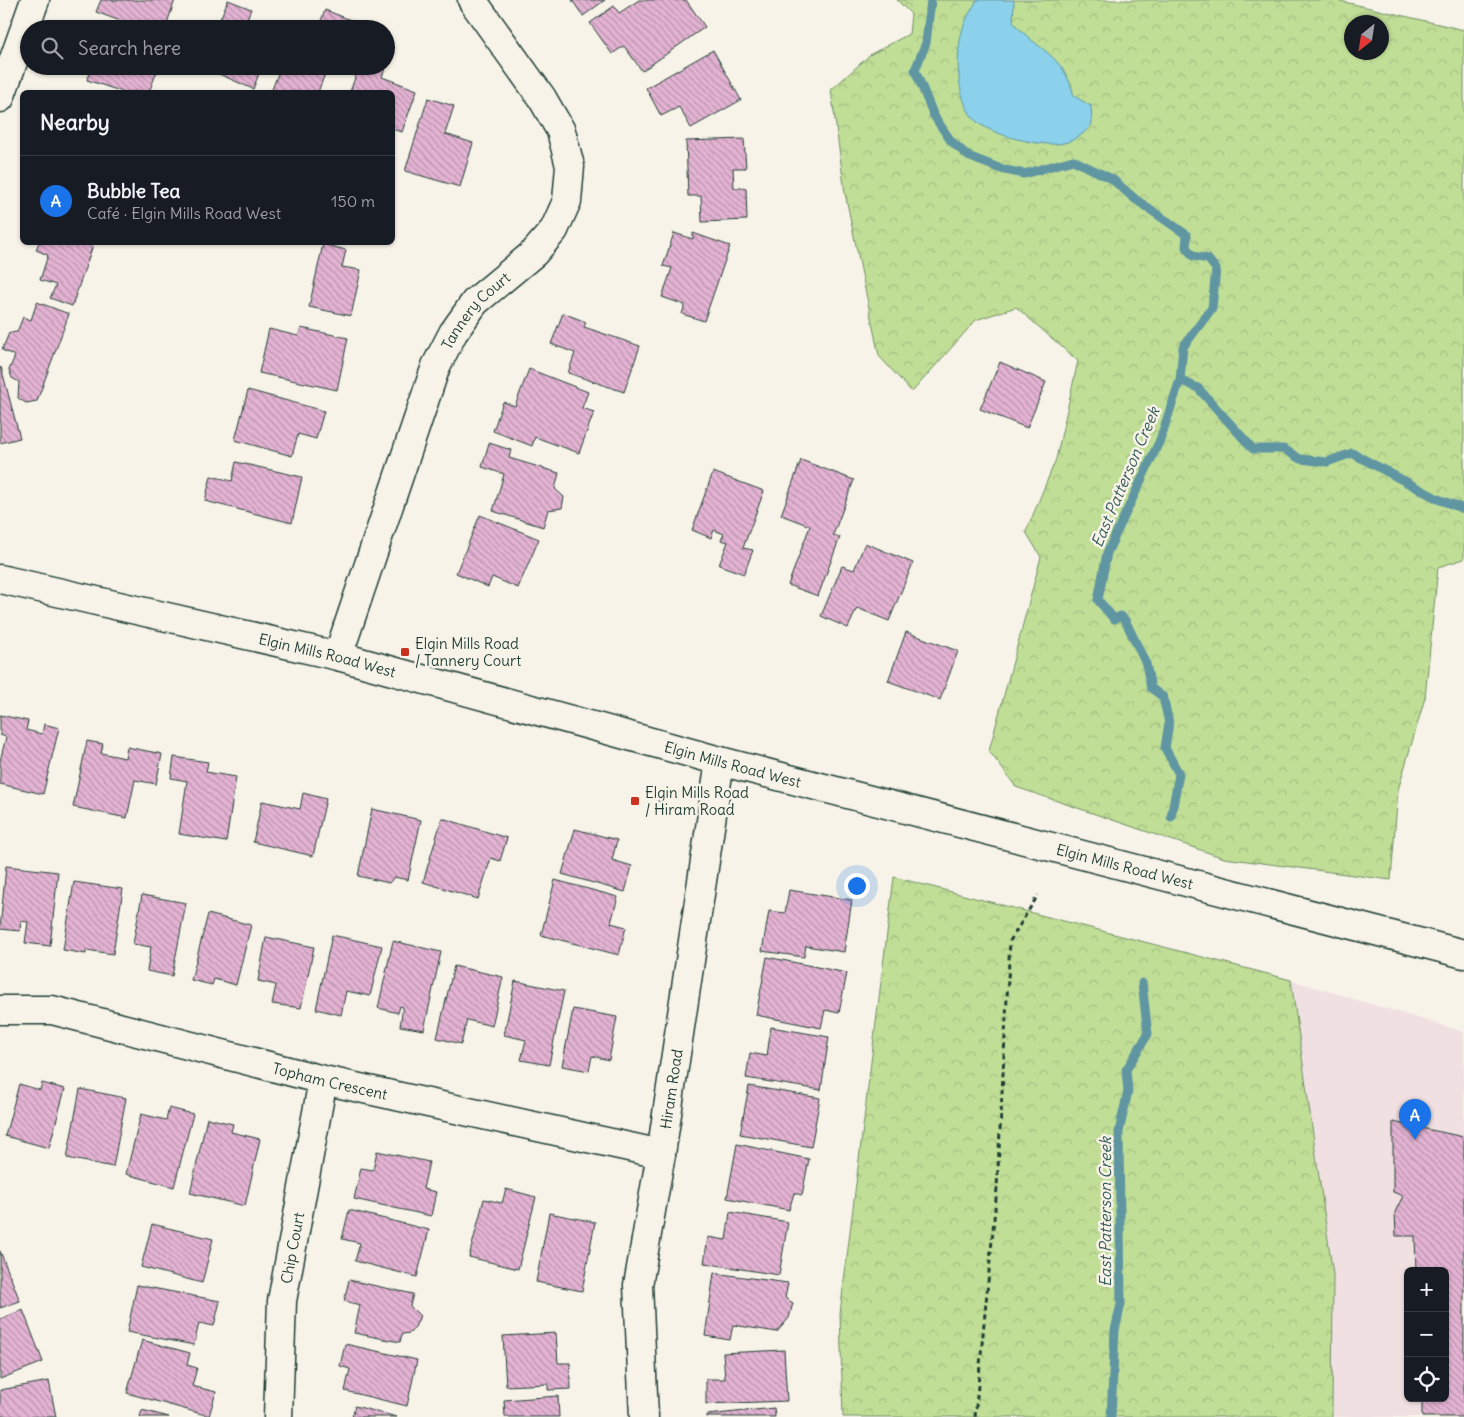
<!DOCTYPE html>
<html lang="en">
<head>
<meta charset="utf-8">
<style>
	body { margin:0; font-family:Delius,sans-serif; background:#242831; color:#f1f3f6 }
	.controls { position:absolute; right:15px; bottom:15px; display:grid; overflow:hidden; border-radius:8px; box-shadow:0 1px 4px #0004 }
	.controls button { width:45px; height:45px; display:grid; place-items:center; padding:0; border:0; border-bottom:1px solid #363941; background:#171b24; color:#f1f3f6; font:25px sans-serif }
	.compass { position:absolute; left:1344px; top:15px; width:45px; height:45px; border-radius:50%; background:#171b24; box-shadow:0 1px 4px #0004; rotate:210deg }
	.you { position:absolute; left:856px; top:885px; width:18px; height:18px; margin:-12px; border:4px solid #fff; border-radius:50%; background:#1a73e8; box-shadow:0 0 0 8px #1a73e833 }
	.badge { display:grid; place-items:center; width:32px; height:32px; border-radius:50%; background:#1a73e8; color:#fff; font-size:16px; font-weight:700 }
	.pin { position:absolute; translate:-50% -41px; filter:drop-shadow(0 1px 2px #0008) }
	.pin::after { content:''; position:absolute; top:26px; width:18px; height:15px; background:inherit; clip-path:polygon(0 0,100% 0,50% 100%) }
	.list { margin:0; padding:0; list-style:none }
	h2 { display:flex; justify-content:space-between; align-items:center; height:65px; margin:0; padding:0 20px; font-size:21px }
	h2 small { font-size:16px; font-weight:400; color:#9ea1a6 }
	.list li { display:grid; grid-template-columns:32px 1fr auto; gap:15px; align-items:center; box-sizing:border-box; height:90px; padding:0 20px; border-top:1px solid #363941 }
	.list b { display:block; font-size:19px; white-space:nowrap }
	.list p { margin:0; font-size:16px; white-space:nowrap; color:#9ea1a6 }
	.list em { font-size:16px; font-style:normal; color:#9ea1a6 }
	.icon { flex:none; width:28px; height:28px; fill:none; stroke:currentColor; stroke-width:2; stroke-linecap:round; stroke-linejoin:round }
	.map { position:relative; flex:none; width:1464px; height:1417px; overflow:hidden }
	.search { position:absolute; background:#171b24; box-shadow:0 1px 4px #0004; left:20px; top:20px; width:375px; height:55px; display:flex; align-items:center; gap:12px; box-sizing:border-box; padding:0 18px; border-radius:28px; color:#9ea1a6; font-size:19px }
	.panel { position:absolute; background:#171b24; box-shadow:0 1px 4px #0004; left:20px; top:90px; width:375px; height:155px; border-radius:8px }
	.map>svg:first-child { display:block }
	.built { fill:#f1e0e2; fill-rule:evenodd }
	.forest { fill:url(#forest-crowns); stroke:#708e65; fill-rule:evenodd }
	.water { fill:#8bd1ec; stroke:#6096a2 }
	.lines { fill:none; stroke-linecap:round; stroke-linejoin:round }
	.stream { stroke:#6096a2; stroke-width:9 }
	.building { fill:url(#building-back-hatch); stroke:#1f3d34 }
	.minor-casing { stroke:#1f3d34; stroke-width:31 }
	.major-casing { stroke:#1f3d34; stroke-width:31 }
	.path { stroke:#1f3d34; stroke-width:3; stroke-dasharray:5 4; stroke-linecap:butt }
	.minor { stroke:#f7f3e8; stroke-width:28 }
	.major { stroke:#f7f3e8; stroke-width:28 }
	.poi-dot { fill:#c8321e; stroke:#f7f3e8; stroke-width:2 }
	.labels { text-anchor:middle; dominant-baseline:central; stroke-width:5; stroke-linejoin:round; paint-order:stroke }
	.street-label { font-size:15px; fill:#1f3d34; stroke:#f7f3e8 }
	.poi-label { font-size:15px; fill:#1f3d34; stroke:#f7f3e8; text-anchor:start }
	.water-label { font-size:16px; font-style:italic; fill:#355b59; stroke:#f7f3e8 }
</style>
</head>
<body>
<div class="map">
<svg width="1464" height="1417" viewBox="0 0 1464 1417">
	<defs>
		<pattern id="forest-crowns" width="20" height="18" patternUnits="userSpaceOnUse" patternTransform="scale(1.25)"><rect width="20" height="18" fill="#c0de96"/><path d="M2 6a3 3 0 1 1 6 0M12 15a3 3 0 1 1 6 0" fill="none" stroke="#a5bf82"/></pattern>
		<pattern id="building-back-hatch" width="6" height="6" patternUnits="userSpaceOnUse" patternTransform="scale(1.25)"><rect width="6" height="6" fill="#e4b3d3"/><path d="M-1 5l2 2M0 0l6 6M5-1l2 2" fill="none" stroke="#b893ac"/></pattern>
	</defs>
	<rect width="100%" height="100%" fill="#f7f3e8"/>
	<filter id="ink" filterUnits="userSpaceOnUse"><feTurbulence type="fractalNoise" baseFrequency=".02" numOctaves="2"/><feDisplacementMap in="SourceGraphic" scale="10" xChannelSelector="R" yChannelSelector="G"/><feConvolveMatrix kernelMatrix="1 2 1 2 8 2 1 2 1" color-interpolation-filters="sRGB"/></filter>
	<g filter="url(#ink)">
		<path class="built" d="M1291,980L1464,1032V1417H1332L1333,1275ZM1408,1271H1445V1398H1408Z"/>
		<path class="forest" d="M897,0H1336L1464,30V559L1438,567L1425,698L1398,790L1391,880L1224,858L1016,787L989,751L1041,557L1026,532L1056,459L1078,361L1016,307L976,320L912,392L879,356L845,193L831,90L871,54L909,34L911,14ZM1352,22H1382V52H1352Z
			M894,877L1291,980L1333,1275L1332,1417H843L840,1313Z"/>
		<path class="water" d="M977,0H1014L1013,22C1038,51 1064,54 1074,96L1091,106L1092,124C1085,133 1076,140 1064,143C1044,148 988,135 974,119C956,99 955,52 963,28C966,18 972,9 977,0Z"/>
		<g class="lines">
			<path class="stream" d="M931,0L926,43L915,70L934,116L951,141L968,156L1001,169L1024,174L1073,160L1112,179L1135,199L1187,235L1186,247L1193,256L1208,259L1216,269L1212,308L1183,347L1180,380L1160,440L1107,553L1098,600L1114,619L1121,616L1126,622L1146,664L1151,688L1163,697L1169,723L1165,748L1179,774L1171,817
				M1180,380L1198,388L1253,449H1284L1300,459L1327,462L1352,453L1438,499L1464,509
				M1111,1417L1115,1330L1121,1304L1119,1132L1128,1091L1126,1070L1148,1034L1142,983"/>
		</g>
		<path class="building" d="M101,0H175L165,29H142L96,12Z
			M228,0L251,9L244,26L251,29H216Z
			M572,0H605L583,16Z
			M639,0H686L705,27L642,71L624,46L612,54L590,23L614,6L619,13Z
			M325,10L361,24L359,29H318Z
			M91,22L109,29H89Z
			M713,50L741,100L691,128L679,107L661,116L646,88Z
			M91,66H159L149,92H123L87,80Z
			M201,66H262L253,89Z
			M281,66H328L318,92H271Z
			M359,66H386L382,77L417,90L402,132L392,129V92H350Z
			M428,98L454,106L445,134L473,143L460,187L405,171Z
			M744,139L746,168H733L734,188H746L747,220L702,222L701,196H688L686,141Z
			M674,233L693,239V233L730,246L704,321L682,314L685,305L662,297L672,268L663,266Z
			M39,242H94L72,306L50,298L56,285L40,280L48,255L36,250Z
			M323,244L346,250L342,267L361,270L351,316L309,307Z
			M37,302L69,314L37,401L26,403L18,398L19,382L12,378L9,370L15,356L2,350L9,333L17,332L23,317L31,320Z
			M563,313L586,322L584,327L640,346L624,392L568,373L575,353L551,344Z
			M301,328L348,338L337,390L259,373L269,329L298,336Z
			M1000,362L1046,382L1027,428L980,409Z
			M1,367L20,438L0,443V368Z
			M529,369L588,392L582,408L594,412L579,453L535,437L532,446L493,431L503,402L515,406Z
			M248,390L324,411L316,439L298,434L292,456L235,440Z
			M489,443L511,450L509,458L559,473L555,489L564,497L562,508L548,510L543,527L493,511L504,474L482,467Z
			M801,460L854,480L833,535L840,537L818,596L788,585L810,526L781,515Z
			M236,462L302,477L292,523L205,501L211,476L232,481Z
			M713,472L764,491L743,548L753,550L744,574L719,565L728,542L721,540L724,534L714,530L711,538L692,530Z
			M480,515L539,539L518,588L492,577L488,587L456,573Z
			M865,543L913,563L889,621L857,608L848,628L821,616L842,566L854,570Z
			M906,632L958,651L940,700L888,681Z
			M0,715L28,721L26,730L42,734L44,724L59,728L43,794L0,784V761L6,737L0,735Z
			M87,741L103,744L101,753L125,758L127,747L162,754L156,784L135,780L127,818L73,807Z
			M174,757L208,762L206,772L236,777L226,842L179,834L187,781L171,778Z
			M303,793L326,799L313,856L253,842L262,801L300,809Z
			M372,809L421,820L408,880L394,877L389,883L358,876Z
			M442,818L507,838L500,861L491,858L478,899L423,882Z
			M575,829L617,840L612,860L632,866L625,892L562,874Z
			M6,866L58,872L50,946L25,943L28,922L21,921L20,931L0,929Z
			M555,880L618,897L611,923L626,927L619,955L541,935Z
			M74,882L123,889L113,954L86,950V954L63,950Z
			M789,890L852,900L844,952L806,946L804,957L762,951L769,911L785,913Z
			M142,895L186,903L172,976L147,971L151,947L133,944Z
			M208,914L251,925L236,985L214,979L212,985L191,980Z
			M332,935L382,946L370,996L346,991L341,1015L316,1009Z
			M266,937L314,947L301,1008L272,1004L276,985L258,981Z
			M393,941L441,952L424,1030L400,1026L403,1007L400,1006L398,1013L378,1008Z
			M767,957L847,973L839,1013L825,1010L821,1028L756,1015Z
			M454,966L503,977L492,1026L467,1020L461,1044L437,1038Z
			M515,981L564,991L549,1065L521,1060L526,1040L504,1035Z
			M573,1009L617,1017L609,1060L592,1056L589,1071L562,1066Z
			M771,1027L829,1037L821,1090L746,1078L750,1053L767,1056Z
			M42,1083L65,1089L49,1148L5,1136L19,1084L40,1090Z
			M749,1086L820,1098L811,1147L740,1134Z
			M80,1089L126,1098L113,1167L67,1158Z
			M169,1108L193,1114L174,1187L126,1174L141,1114L166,1120Z
			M207,1118L233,1124L231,1132L260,1139L245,1206L190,1193Z
			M1393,1122L1464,1137V1417H1422V1398H1445V1271H1416L1415,1236H1396L1395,1212L1403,1196L1393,1192Z
			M737,1144L809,1159L802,1195L794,1193L789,1210L727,1198Z
			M377,1151L429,1162L423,1189L436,1192L431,1216L354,1199L361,1168L373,1170Z
			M506,1189L536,1197L518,1269L469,1257L484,1199L502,1203Z
			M349,1210L429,1230L417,1277L355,1261L360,1243L342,1239Z
			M730,1212L788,1222L779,1275L704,1263L708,1237L726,1240Z
			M549,1213L595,1222L582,1291L536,1282Z
			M152,1224L213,1239L202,1283L141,1267Z
			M0,1251L20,1301L0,1308Z
			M714,1273L788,1283L785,1298L793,1303L789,1318L777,1332L733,1325L730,1340L705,1336Z
			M349,1280L413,1294L410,1306L420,1316L415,1327L410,1333L402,1334L400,1342L354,1333L360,1305L344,1301Z
			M137,1285L220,1301L214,1326L199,1323L194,1345L127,1332Z
			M23,1310L43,1362L0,1379V1319Z
			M556,1333L558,1363H570L571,1389L548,1390V1384L506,1386L503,1336Z
			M142,1340L190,1353L187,1365L197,1368L192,1386L216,1392L209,1416L127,1393Z
			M345,1344L417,1360L407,1406L345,1391L350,1369L340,1366Z
			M784,1350L787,1401L706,1404V1379H725L723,1353Z
			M49,1381L56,1417L0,1416V1390Z
			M558,1396L559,1417H505L504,1400Z
			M355,1406L397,1417H352Z
			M774,1408L775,1417H707V1415Z
			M142,1410L169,1417H140Z"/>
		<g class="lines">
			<defs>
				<g id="minor">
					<path d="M0,98L35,0"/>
					<path id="s1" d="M338,656L436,366L453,333L475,302L534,253L554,230L567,201L570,166L561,131L542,98L472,0"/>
					<path id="s2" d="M0,1010H52L323,1080L661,1154"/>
					<path id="s3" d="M278,1417L282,1301L323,1080"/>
					<path id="s4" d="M644,1417L638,1285L661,1154L720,761"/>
				</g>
				<g id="major">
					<path id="s5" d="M0,579L338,656L720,761L1464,954"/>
				</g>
			</defs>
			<use href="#minor" class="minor-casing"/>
			<use href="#major" class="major-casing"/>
			<path class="path" d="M975,1417L997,1188L1010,941L1038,895"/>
			<use href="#minor" class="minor"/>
			<use href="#major" class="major"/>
		</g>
	</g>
	<g class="poi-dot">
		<rect x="400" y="647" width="10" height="10" rx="2.5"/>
		<rect x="630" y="796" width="10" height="10" rx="2.5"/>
	</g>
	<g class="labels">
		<g class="street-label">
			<text stroke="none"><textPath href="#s1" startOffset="375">Tannery Court</textPath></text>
			<text stroke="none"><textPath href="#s5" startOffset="336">Elgin Mills Road West</textPath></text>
			<text stroke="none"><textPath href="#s5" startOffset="756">Elgin Mills Road West</textPath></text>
			<text stroke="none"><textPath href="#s5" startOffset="1161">Elgin Mills Road West</textPath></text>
			<text stroke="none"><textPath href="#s2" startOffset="339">Topham Crescent</textPath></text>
			<text stroke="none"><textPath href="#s4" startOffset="331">Hiram Road</textPath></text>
			<text stroke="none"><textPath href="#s3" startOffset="170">Chip Court</textPath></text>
		</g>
		<g class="poi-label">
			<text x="415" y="643">Elgin Mills Road<tspan x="415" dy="17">/ Tannery Court</tspan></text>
			<text x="645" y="792">Elgin Mills Road<tspan x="645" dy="17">/ Hiram Road</tspan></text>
		</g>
		<g class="water-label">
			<text transform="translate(1125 477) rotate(-67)">East Patterson Creek</text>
			<text transform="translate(1105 1212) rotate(-90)">East Patterson Creek</text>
		</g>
	</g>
</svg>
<div class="controls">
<button>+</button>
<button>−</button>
<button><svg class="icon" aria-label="locate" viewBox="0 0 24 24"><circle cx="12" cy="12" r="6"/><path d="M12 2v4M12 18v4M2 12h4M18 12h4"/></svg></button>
</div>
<svg class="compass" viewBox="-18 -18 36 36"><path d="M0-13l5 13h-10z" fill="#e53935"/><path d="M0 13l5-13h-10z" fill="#9ea1a6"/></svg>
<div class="you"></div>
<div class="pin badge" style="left:1415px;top:1140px">A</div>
<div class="search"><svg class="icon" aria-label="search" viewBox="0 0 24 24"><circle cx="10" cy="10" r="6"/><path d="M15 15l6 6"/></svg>Search here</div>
<section class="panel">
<h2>Nearby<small></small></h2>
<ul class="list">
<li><span class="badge">A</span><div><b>Bubble Tea</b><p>Café · Elgin Mills Road West</p></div><em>150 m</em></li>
</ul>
</section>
</div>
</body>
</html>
